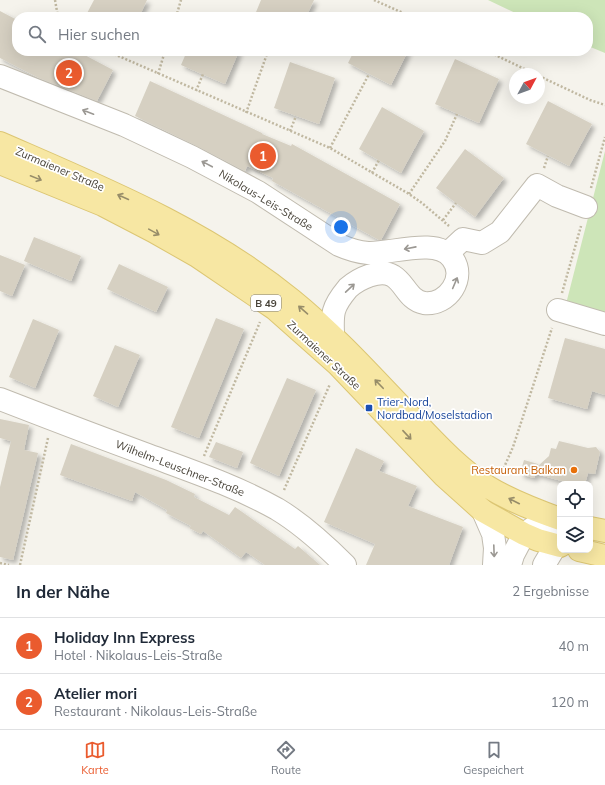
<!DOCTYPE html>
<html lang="de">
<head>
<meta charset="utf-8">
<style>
	body { margin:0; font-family:Mulish,sans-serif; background:#f2f2f3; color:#1f2937 }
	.controls { position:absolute; right:12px; bottom:12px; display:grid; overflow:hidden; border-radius:8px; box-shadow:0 4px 16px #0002 }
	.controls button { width:36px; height:36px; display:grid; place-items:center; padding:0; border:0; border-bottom:1px solid #e0e1e3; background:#fff; color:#1f2937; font:20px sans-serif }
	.compass { position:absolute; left:509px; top:68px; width:36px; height:36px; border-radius:50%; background:#fff; box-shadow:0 4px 16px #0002; rotate:49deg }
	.you { position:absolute; left:341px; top:227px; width:14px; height:14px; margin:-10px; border:3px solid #fff; border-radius:50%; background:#1a73e8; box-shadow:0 0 0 6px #1a73e833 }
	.badge { display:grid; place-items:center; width:26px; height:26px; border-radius:50%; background:#ea5b2e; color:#fff; font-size:13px; font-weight:700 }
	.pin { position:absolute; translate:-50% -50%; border:2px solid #fff; box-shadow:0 1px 4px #0006 }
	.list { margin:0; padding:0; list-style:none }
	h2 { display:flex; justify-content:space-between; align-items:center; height:52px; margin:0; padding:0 16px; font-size:17px }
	h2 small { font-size:13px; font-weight:400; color:#747a83 }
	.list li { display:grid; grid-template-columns:26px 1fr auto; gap:12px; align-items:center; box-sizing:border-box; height:56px; padding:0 16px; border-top:1px solid #e0e1e3 }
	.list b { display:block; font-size:15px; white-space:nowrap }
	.list p { margin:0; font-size:13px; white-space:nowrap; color:#747a83 }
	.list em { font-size:13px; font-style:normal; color:#747a83 }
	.icon { flex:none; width:22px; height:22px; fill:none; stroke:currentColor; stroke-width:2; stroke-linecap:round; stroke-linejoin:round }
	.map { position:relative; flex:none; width:605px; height:565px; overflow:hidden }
	.search { position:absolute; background:#fff; box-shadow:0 4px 16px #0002; left:12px; right:12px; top:12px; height:44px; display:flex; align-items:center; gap:10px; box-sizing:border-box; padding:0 14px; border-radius:16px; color:#747a83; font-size:15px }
	.sheet { height:164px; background:#fff }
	nav { display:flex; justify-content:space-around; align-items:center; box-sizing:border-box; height:56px; border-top:1px solid #e0e1e3; background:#fff; font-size:11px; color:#747a83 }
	nav a { display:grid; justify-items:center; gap:2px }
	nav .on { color:#ea5b2e }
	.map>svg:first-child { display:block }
	.green { fill:#cde5b8 }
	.building { fill:#d6d0c2; filter:url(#shadow) }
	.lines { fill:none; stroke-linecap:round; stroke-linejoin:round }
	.minor-casing { stroke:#c0bbaf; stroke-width:24 }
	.major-casing { stroke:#dcc673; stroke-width:24 }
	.path { stroke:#c0b8a1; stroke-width:2.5; stroke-dasharray:2 2; stroke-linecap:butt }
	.minor { stroke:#fff; stroke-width:22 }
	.major { stroke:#f7e7a3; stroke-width:22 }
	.oneway { stroke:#9b9893 }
	.oneway2 { stroke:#978d69 }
	.transit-dot { fill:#1a4fb4; stroke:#fff; stroke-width:1.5 }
	.food-dot { fill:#e8710a; stroke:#fff; stroke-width:1.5 }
	.labels { text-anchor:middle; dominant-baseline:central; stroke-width:3.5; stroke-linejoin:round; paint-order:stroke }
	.shield { fill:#fff; stroke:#807c75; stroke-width:1 }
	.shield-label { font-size:10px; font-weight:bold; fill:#49443a }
	.street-label { font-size:11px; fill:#49443a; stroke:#fff }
	.transit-label { font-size:11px; fill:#164399; stroke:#fff; text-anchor:start }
	.food-label { font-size:11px; fill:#c56008; stroke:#fff; text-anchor:end }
</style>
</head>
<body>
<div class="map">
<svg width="605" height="565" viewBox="0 0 605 565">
	<defs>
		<filter id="shadow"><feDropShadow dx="3.5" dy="3.5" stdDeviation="2" flood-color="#0004"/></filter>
	</defs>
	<rect width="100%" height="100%" fill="#f5f3ec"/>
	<path class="green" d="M488,0H605V53L588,46V17H524Z
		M605,151V315L566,304Z"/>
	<path class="building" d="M94,0H147L139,17H85Z
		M261,0H314L306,17H254Z
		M0,11L17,20V51H77L113,70L97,101L39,78L0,58Z
		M187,51H239L225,84L181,65Z
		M354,51H408L391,85L348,63Z
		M455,59L499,79L479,123L435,104Z
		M290,62L335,78L319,124L274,108Z
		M150,81L262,133V134L291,146L292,144L400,204L381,240H379L272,181L273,178L247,166L245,171L197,146L135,116Z
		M548,101L592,124L569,166L526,144Z
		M382,107L424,131L401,173L359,149Z
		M465,149L504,178L475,217L436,188Z
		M34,237L81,256L71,281L24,261Z
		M0,255L25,265L12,296L0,291Z
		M119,264L168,287L156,312L107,289Z
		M216,318L244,329L199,438L171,427Z
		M33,319L59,330L35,388L9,377Z
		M565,338L605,349V395L592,391L587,409L548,398Z
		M115,345L140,355L118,407L93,396Z
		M287,378L316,390L279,476L250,463Z
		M0,419L29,425L24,450L38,453L13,560L0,557V487L11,441L0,438Z
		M559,441L588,448L596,447L600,452L595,474L588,473L585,484H573L536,474L534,478L520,474L524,460L538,464V466L549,456L551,448L556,449Z
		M216,442L243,452L237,468L209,457Z
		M71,444L166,480L195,494L194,497L229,515L235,507L295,549L298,546L320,565H265L246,552L241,558L203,531L201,534L189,528L191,526L166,513L167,510L135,492L132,501L60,475Z
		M356,448L384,461L379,471L417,486L408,506L463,527L449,565H366L375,544L324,522Z"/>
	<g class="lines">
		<defs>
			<path id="minor" d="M0,76L124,125L192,157L258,192L339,245C348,249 357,252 368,253C391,254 437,237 452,258C467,277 448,306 424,303C408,300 405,283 393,276C380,268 358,279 348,288C343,294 336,303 334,311C332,319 333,328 333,335
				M448,253L463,239L482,243L500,232L537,185L557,196L586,207
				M558,310L605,324
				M0,399C49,418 98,437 148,455C191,471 236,486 277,509C302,524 324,544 345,565
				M483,511L493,534L495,548L494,565
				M510,565L513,555L524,534L550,516L556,545L544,565"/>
			<path id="major" d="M0,143C103,188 205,229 292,300C335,335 372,376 410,416C434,441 458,468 488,487C511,501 535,510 560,519
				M0,163L103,205L153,231L197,256L275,309L337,364L443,475L483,511L524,534L538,540L560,546
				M590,528L605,531
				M579,550L605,556"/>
		</defs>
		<use href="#minor" class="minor-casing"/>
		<use href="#major" class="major-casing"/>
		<path class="path" d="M55,0L58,17
			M374,0L412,17
			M176,17L181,0
			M107,51L330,148L409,194L422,203L449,226
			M487,51L535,74
			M158,74L165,51
			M539,76L590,100L605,105
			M196,91L203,74
			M246,113L268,51
			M290,131L296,116
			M330,148L369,74
			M544,168L548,156
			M372,173L379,160
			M591,188L605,137
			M409,194L445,141L457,114
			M443,220L456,203
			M562,293L581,226
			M204,456L260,322
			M502,472L513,447L552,328
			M284,490L330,384
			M0,563L9,565
			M20,565L48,438"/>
		<use href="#minor" class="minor"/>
		<use href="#major" class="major"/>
	</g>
	<defs><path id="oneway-shaft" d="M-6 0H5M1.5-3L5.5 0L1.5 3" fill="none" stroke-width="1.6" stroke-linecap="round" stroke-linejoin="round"/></defs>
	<g class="oneway">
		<use href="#oneway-shaft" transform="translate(88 112) rotate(-159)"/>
		<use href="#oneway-shaft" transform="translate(207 164) rotate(-152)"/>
		<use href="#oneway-shaft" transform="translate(410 248) rotate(169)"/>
		<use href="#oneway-shaft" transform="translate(455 283) rotate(-67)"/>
		<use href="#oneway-shaft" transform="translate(350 288) rotate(-43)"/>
		<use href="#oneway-shaft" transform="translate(494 551) rotate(88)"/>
	</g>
	<g class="oneway2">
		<use href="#oneway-shaft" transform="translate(36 178) rotate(22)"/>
		<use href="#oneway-shaft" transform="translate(123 197) rotate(-156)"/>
		<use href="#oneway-shaft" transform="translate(154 232) rotate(29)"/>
		<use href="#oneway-shaft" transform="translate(303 310) rotate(-139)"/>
		<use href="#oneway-shaft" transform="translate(379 384) rotate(-134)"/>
		<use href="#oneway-shaft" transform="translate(407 435) rotate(47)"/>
		<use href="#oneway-shaft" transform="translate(514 501) rotate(-153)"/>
	</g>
	<rect class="transit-dot" x="365" y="404" width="8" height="8" rx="2"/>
	<circle class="food-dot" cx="574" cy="470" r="4"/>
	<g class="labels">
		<rect class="shield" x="251" y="295" width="30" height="16" rx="3"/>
		<g class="shield-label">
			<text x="266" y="303">B 49</text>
		</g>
		<g class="street-label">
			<text transform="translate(60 169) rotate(23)">Zurmaiener Straße</text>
			<text transform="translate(266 200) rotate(31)">Nikolaus-Leis-Straße</text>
			<text transform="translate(324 355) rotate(43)">Zurmaiener Straße</text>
			<text transform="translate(180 468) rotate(21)">Wilhelm-Leuschner-Straße</text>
		</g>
		<g class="transit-label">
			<text x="377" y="402">Trier-Nord,<tspan x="377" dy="13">Nordbad/Moselstadion</tspan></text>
		</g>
		<g class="food-label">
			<text x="566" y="470">Restaurant Balkan</text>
		</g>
	</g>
</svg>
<div class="controls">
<button><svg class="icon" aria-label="locate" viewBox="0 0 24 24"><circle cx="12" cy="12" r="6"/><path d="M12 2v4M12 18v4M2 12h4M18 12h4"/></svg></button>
<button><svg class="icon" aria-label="layers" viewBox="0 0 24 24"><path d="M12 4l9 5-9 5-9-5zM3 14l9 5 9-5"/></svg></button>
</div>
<svg class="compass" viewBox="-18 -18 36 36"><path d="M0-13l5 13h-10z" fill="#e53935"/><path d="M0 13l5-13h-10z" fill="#747a83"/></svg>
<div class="you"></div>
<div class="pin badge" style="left:263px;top:156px">1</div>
<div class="pin badge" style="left:69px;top:73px">2</div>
<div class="search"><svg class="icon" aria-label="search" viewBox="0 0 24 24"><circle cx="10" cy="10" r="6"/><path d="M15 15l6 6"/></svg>Hier suchen</div>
</div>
<section class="sheet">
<h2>In der Nähe<small>2 Ergebnisse</small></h2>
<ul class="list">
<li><span class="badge">1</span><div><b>Holiday Inn Express</b><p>Hotel · Nikolaus-Leis-Straße</p></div><em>40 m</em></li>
<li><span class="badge">2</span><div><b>Atelier mori</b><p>Restaurant · Nikolaus-Leis-Straße</p></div><em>120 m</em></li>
</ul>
</section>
<nav>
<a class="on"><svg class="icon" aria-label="map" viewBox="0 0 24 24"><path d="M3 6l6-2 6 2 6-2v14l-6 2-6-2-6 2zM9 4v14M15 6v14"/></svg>Karte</a>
<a><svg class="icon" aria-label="directions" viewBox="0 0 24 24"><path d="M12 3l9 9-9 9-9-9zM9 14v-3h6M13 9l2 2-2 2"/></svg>Route</a>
<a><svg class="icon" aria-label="saved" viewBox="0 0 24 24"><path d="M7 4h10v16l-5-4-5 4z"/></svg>Gespeichert</a>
</nav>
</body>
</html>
